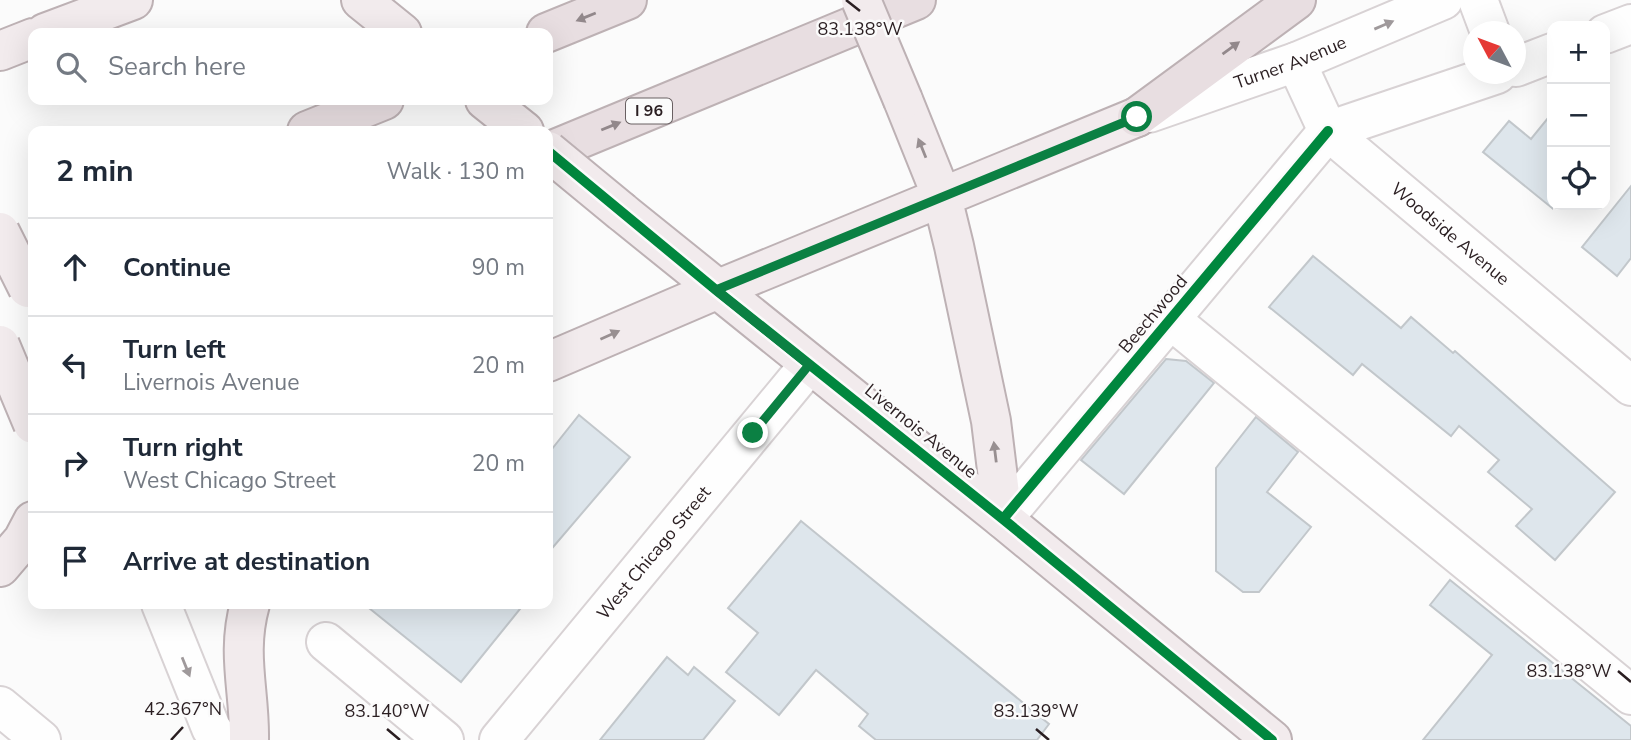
<!DOCTYPE html>
<html lang="en">
<head>
<meta charset="utf-8">
<style>
	body { margin:0; font-family:"Nunito Sans",sans-serif; background:#f6f6f7; color:#1f2937 }
	.controls { position:absolute; right:21px; top:21px; display:grid; overflow:hidden; border-radius:14px; box-shadow:0 7px 28px #0002 }
	.controls button { width:63px; height:63px; display:grid; place-items:center; padding:0; border:0; border-bottom:2px solid #e0e1e3; background:#fff; color:#1f2937; font:35px sans-serif }
	.compass { position:absolute; left:1463px; top:21px; width:63px; height:63px; border-radius:50%; background:#fff; box-shadow:0 7px 28px #0002; rotate:311deg }
	.stop { position:absolute; width:21px; height:21px; margin:-16px; border:5px solid #0b8043; border-radius:50%; background:#fff }
	.stop.end { background:#0b8043; border-color:#fff; box-shadow:0 2px 7px #0008 }
	.list { margin:0; padding:0; list-style:none }
	h2 { display:flex; justify-content:space-between; align-items:center; height:91px; margin:0; padding:0 28px; font-size:30px }
	h2 small { font-size:23px; font-weight:400; color:#747a83 }
	.list li { display:grid; grid-template-columns:46px 1fr auto; gap:21px; align-items:center; box-sizing:border-box; height:98px; padding:0 28px; border-top:2px solid #e0e1e3 }
	.list b { display:block; font-size:26px; white-space:nowrap }
	.list p { margin:0; font-size:23px; white-space:nowrap; color:#747a83 }
	.list em { font-size:23px; font-style:normal; color:#747a83 }
	.icon { flex:none; width:38px; height:38px; fill:none; stroke:currentColor; stroke-width:2; stroke-linecap:round; stroke-linejoin:round }
	.map { position:relative; flex:none; width:1631px; height:740px; overflow:hidden }
	.search { position:absolute; background:#fff; box-shadow:0 7px 28px #0002; left:28px; top:28px; width:525px; height:77px; display:flex; align-items:center; gap:18px; box-sizing:border-box; padding:0 24px; border-radius:14px; color:#747a83; font-size:26px }
	.panel { position:absolute; background:#fff; box-shadow:0 7px 28px #0002; left:28px; top:126px; width:525px; height:483px; border-radius:14px }
	.map>svg:first-child { display:block }
	.building { fill:#dee6ec; stroke:#c2c7cb; stroke-width:2 }
	.lines { fill:none; stroke-linecap:round; stroke-linejoin:round }
	.minor-casing { stroke:#d8d2d4; stroke-width:42 }
	.major-casing { stroke:#bdb1b4; stroke-width:42 }
	.highway-casing { stroke:#bdb1b4; stroke-width:42 }
	.minor { stroke:#fefefe; stroke-width:38 }
	.major { stroke:#f2ebed; stroke-width:38 }
	.highway { stroke:#e8dee1; stroke-width:38 }
	.major-bridge-casing { stroke:#bdb1b4; stroke-width:42; stroke-linecap:butt }
	.major-bridge { stroke:#f2ebed; stroke-width:38 }
	.cycleway-casing { stroke:#fbfbfb; stroke-width:15 }
	.cycleway { stroke:#00873e; stroke-width:10 }
	.oneway { fill:#92888b }
	.oneway2 { fill:#9f999b }
	.oneway3 { fill:#988f91 }
	.route { stroke:#0b8043; stroke-width:9 }
	.ticks { fill:none; stroke:#2a1e21; stroke-width:2.5 }
	.labels { text-anchor:middle; dominant-baseline:central; stroke-width:5; stroke-linejoin:round; paint-order:stroke }
	.shield { fill:#fbfbfb; stroke:#696062; stroke-width:2 }
	.shield-label { font-size:16px; font-weight:bold; fill:#2a1e21 }
	.street-label { font-size:18px; fill:#2a1e21; stroke:#fbfbfb }
	.ticks-label { font-size:18px; text-anchor:middle; fill:#2a1e21; stroke:#fbfbfb; stroke-width:5; stroke-linejoin:round; paint-order:stroke }
</style>
</head>
<body>
<div class="map">
<svg width="1631" height="740" viewBox="0 0 1631 740">
	<rect width="100%" height="100%" fill="#fbfbfb"/>
	<path class="building" d="M1552,113V208L1483,152L1509,121L1531,139Z
		M1631,186V258L1617,276L1582,247Z
		M1313,256L1401,328L1411,317L1453,353L1455,351L1615,492L1555,560L1516,526L1532,509L1488,472L1499,460L1459,426L1451,436L1362,364L1353,375L1269,307Z
		M1166,359L1186,361L1214,383L1124,494L1081,460Z
		M579,415L630,457L548,553V454Z
		M1256,417L1298,452L1267,492L1311,527L1259,592H1243L1216,571V468Z
		M801,521L1049,724L1037,740H876L859,726L868,714L816,670L779,715L726,672L758,633L728,608Z
		M1450,580L1631,726V740H1423L1492,655L1430,605Z
		M364,604H524L461,682Z
		M667,657L688,675L694,667L735,701L703,740H600Z"/>
	<g class="lines">
		<defs>
			<g id="minor">
				<path d="M1478,0L1490,32"/>
				<path d="M1605,34L1631,24"/>
				<path id="s1" d="M1296,62L1328,131L1631,386"/>
				<path d="M1516,67L1552,53"/>
				<path id="s2" d="M1149,113L1296,62L1443,0"/>
				<path d="M1328,131L1497,74"/>
				<path d="M1171,320L1631,695"/>
				<path d="M1003,519L1328,131"/>
				<path d="M161,604L211,728L219,740"/>
				<path d="M326,642L444,740"/>
				<path d="M0,706L41,740"/>
				<path id="s3" d="M499,740L809,365"/>
			</g>
			<path id="major" d="M361,0L402,33
				M45,33L133,0
				M0,51L33,38
				M485,100L524,131
				M903,100L942,197L954,246L991,421L1003,519
				M622,212L1003,519L1272,740
				M548,362L716,290L1137,117
				M0,567L23,540L33,521
				M249,740C250,691 236,654 250,604"/>
			<path id="highway" d="M546,33L627,0
				M1137,117L1296,0
				M307,131L384,100
				M548,152L916,0"/>
		</defs>
		<use href="#minor" class="minor-casing"/>
		<use href="#major" class="major-casing"/>
		<use href="#highway" class="highway-casing"/>
		<use href="#minor" class="minor"/>
		<use href="#major" class="major"/>
		<use href="#highway" class="highway"/>
		<defs>
			<path id="major-bridge" d="M861,0L903,100
				M548,151L622,212
				M0,232L28,288
				M0,345L33,424"/>
		</defs>
		<use href="#major-bridge" class="major-bridge-casing"/>
		<use href="#major-bridge" class="major-bridge"/>
		<defs>
			<path id="cycleway" d="M548,151L716,290L1003,519L1272,740
				M1003,519L1328,131"/>
		</defs>
		<use href="#cycleway" class="cycleway-casing"/>
		<use href="#cycleway" class="cycleway"/>
	</g>
	<defs><path id="oneway-solid" d="M-6-.8H1V-3.2L6.5 0L1 3.2V.8H-6Z" transform="scale(1.75)"/></defs>
	<g class="oneway">
		<use href="#oneway-solid" transform="translate(586 17) rotate(158)"/>
		<use href="#oneway-solid" transform="translate(1231 48) rotate(-36)"/>
		<use href="#oneway-solid" transform="translate(611 126) rotate(-22)"/>
	</g>
	<g class="oneway2">
		<use href="#oneway-solid" transform="translate(1384 25) rotate(-23)"/>
		<use href="#oneway-solid" transform="translate(186 667) rotate(68)"/>
	</g>
	<g class="oneway3">
		<use href="#oneway-solid" transform="translate(922 148) rotate(-112)"/>
		<use href="#oneway-solid" transform="translate(610 335) rotate(-24)"/>
		<use href="#oneway-solid" transform="translate(995 452) rotate(-97)"/>
	</g>
	<g class="lines">
		<path class="route" d="M753,433L809,365L716,290L1137,117"/>
	</g>
	<path class="ticks" d="M846,0L860,11M1618,671L1631,682M387,729L400,740M1036,729L1049,740M171,740L183,727"/>
	<g class="labels">
		<rect class="shield" x="626" y="98.5" width="46" height="25" rx="5"/>
		<g class="shield-label">
			<text x="649" y="111">I 96</text>
		</g>
		<g class="street-label">
			<text stroke="none"><textPath href="#s2" startOffset="150">Turner Avenue</textPath></text>
			<text stroke="none"><textPath href="#s1" startOffset="236">Woodside Avenue</textPath></text>
			<text transform="translate(1153 314) rotate(-50)">Beechwood</text>
			<text transform="translate(921 431) rotate(39)">Livernois Avenue</text>
			<text stroke="none"><textPath href="#s3" startOffset="243">West Chicago Street</textPath></text>
		</g>
	</g>
	<g class="ticks-label">
		<text x="860" y="35">83.138°W</text>
		<text x="1569" y="677">83.138°W</text>
		<text x="183" y="715">42.367°N</text>
		<text x="387" y="717">83.140°W</text>
		<text x="1036" y="717">83.139°W</text>
	</g>
</svg>
<div class="controls">
<button>+</button>
<button>−</button>
<button><svg class="icon" aria-label="locate" viewBox="0 0 24 24"><circle cx="12" cy="12" r="6"/><path d="M12 2v4M12 18v4M2 12h4M18 12h4"/></svg></button>
</div>
<svg class="compass" viewBox="-18 -18 36 36"><path d="M0-13l5 13h-10z" fill="#e53935"/><path d="M0 13l5-13h-10z" fill="#747a83"/></svg>
<div class="stop" style="left:1137px;top:117px"></div>
<div class="stop end" style="left:753px;top:433px"></div>
<div class="search"><svg class="icon" aria-label="search" viewBox="0 0 24 24"><circle cx="10" cy="10" r="6"/><path d="M15 15l6 6"/></svg>Search here</div>
<section class="panel">
<h2>2 min<small>Walk · 130 m</small></h2>
<ul class="list">
<li><svg class="icon" aria-label="ahead" viewBox="0 0 24 24"><path d="M12 20V5M6 11l6-6 6 6"/></svg><div><b>Continue</b></div><em>90 m</em></li>
<li><svg class="icon" aria-label="left" viewBox="0 0 24 24"><path d="M17 20v-9H6M10 6l-5 5 5 5"/></svg><div><b>Turn left</b><p>Livernois Avenue</p></div><em>20 m</em></li>
<li><svg class="icon" aria-label="right" viewBox="0 0 24 24"><path d="M7 20v-9h11M14 6l5 5-5 5"/></svg><div><b>Turn right</b><p>West Chicago Street</p></div><em>20 m</em></li>
<li><svg class="icon" aria-label="arrive" viewBox="0 0 24 24"><path d="M6 21V4h12l-3 4 3 4H6"/></svg><div><b>Arrive at destination</b></div></li>
</ul>
</section>
</div>
</body>
</html>
